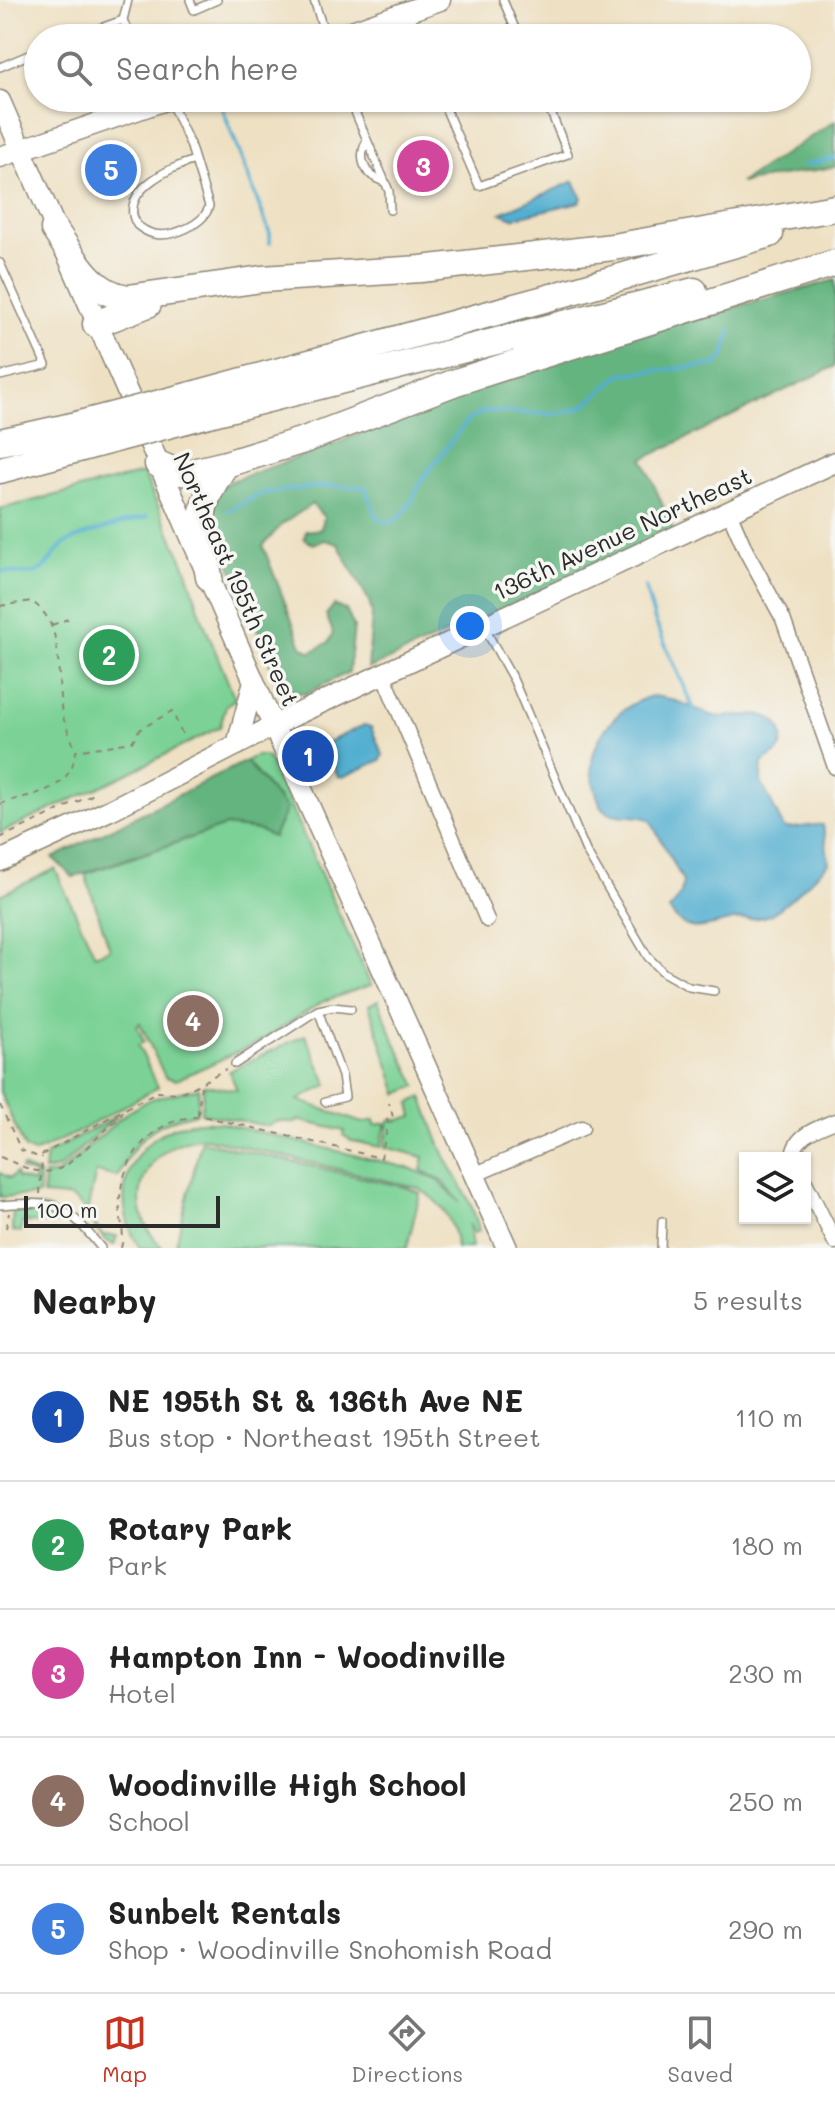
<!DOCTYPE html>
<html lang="en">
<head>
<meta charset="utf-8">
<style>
	body { margin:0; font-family:Mali,sans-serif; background:#f2f2f2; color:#222 }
	.controls { position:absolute; right:24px; bottom:24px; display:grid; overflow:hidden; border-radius:0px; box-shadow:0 2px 6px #0004 }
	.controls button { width:72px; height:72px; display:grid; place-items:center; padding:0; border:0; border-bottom:2px solid #e0e0e0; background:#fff; color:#222; font:40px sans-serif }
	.scale { position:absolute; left:24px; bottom:20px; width:196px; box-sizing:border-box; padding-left:8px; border:4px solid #2b2b2b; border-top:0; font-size:22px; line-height:28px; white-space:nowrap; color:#2b2b2b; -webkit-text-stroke:6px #f6f6f2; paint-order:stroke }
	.you { position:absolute; left:470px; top:626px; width:28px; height:28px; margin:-20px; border:6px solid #fff; border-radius:50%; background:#1a73e8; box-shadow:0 0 0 12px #1a73e833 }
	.badge { display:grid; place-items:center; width:52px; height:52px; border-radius:50%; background:#c8321e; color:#fff; font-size:26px; font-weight:700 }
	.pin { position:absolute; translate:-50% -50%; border:4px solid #fff; box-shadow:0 2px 8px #0006 }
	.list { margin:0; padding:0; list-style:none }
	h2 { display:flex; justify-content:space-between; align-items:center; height:104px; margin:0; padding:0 32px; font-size:34px }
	h2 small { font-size:26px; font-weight:400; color:#767676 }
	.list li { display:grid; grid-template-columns:52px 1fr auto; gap:24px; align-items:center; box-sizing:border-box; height:128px; padding:0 32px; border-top:2px solid #e0e0e0 }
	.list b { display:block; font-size:30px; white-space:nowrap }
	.list p { margin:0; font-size:26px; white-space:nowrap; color:#767676 }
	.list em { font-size:26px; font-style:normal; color:#767676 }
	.icon { flex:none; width:44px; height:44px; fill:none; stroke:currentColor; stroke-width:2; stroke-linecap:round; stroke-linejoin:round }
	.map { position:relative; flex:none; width:835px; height:1248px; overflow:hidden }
	.search { position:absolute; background:#fff; box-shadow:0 2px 6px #0004; left:24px; right:24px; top:24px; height:88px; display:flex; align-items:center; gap:20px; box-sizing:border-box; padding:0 28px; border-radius:44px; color:#767676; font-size:30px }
	.sheet { height:744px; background:#fff }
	nav { display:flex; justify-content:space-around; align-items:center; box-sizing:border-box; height:112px; border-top:2px solid #e0e0e0; background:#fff; font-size:22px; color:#767676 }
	nav a { display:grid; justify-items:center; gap:4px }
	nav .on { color:#c8321e }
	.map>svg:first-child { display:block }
	.green { fill:#7bd296; stroke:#537e60; stroke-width:2 }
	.forest { fill:#64b47f; stroke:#487055; stroke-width:2 }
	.water { fill:#52afd0; stroke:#3e6d7e; stroke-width:2 }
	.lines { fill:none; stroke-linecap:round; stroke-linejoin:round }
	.stream { stroke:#52afd0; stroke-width:4 }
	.lane-casing { stroke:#8c8676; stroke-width:10 }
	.street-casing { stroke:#8c8676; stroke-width:17 }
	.secondary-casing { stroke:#8c8676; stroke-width:23 }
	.highway-casing { stroke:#8c8676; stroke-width:29 }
	.path { stroke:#8c8676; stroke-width:2; stroke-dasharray:6 6; stroke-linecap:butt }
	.lane { stroke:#fff; stroke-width:7 }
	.street { stroke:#fff; stroke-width:14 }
	.secondary { stroke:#fff; stroke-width:20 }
	.highway { stroke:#fff; stroke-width:26 }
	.highway-bridge-casing { stroke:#8c8676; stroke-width:29; stroke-linecap:butt }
	.highway-bridge { stroke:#fff; stroke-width:26 }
	.labels { text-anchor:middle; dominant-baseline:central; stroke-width:7; stroke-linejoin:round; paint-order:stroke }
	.street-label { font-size:24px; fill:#2b2b2b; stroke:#f6f6f2 }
</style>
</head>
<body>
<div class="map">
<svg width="835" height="1248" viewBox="0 0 835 1248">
	<rect width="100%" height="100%" fill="#f6f6f2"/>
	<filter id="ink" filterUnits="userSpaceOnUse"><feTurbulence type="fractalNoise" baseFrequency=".0125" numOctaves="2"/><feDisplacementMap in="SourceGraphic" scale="16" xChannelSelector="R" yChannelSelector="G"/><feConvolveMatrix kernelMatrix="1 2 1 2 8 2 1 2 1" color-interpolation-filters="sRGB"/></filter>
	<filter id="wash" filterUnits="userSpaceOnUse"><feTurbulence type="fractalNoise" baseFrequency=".006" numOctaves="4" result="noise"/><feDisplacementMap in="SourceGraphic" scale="32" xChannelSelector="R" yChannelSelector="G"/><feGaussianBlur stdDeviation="1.8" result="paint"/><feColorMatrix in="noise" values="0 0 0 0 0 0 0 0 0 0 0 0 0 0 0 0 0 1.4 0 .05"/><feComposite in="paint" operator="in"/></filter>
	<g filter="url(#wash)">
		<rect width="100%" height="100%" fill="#eee0c2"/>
		<path class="green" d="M143,473L186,568L203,621L235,699L226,705L220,727L121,777L0,833V509Z
			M255,756H264L269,759L371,985L324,1001L257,1043L176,1080L165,1077L140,1023L137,1026L144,1042L138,1045L158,1087L80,1131L34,1153L25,1149L0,1092V895L55,869L95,955L110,949L85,874L225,826L258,830L273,837L286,809L246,761Z
			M378,1000L395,1042L417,1086L398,1094L369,1005Z
			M305,1035L328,1085L298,1100L362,1123L374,1120L375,1125L386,1123L381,1147L352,1141L343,1135L344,1131L297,1120L296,1123L278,1121L267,1126L201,1113L204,1085L237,1090L229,1071Z
			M199,1088L197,1113C153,1122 136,1137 118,1177L96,1172L87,1212L102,1235L117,1236L114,1245C91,1234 90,1205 70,1198C62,1196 52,1196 43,1195L44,1175H54L65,1168L126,1113L151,1099Z
			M422,1097C431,1118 437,1142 448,1162C461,1185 474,1205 479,1231L474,1233L469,1224L472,1248H456C455,1221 442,1202 418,1188L206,1138C145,1139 117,1206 163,1248H140C98,1184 145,1112 221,1123L412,1169L437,1180L460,1202L443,1182L421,1170L424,1157L385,1147L389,1120L395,1119L396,1121L413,1116L410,1103Z
			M118,1115L59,1168L44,1171L46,1155Z
			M201,1141L408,1188L420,1193L407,1248H175Z
			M22,1167L39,1174V1195L0,1197V1173L10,1178L16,1173L17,1178L34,1183L35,1175L21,1170Z
			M40,1207C51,1208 59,1212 60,1224L22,1222L21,1232L12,1231L13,1208Z"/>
		<path class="forest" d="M835,121V167L740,183Z
			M835,280V366L643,459L674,532L368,669L372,614L369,601L338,544L325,540L313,544L304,539L306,531L321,529L324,517L312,504L281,525L263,546L302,646L311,652L329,642L333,632L326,615L334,605L346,610L354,627L349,672L305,694L288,691L276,681L262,640L212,523L216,492L228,482L333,445L409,413L599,344Z
			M246,761L286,809L273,837L258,830L225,826L73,877L53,858Z"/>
		<path class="water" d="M574,181L582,198L580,202L513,218L501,213Z
			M652,696C672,697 692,708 711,715C734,723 774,700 782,735C785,750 772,756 762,763L761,782L784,828C799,830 809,823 823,825L829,863C812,878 786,908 767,916C757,920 746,918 735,920C708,924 689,940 669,910L681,894L683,881L650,820C636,812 615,821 603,808C598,803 596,792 594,785C583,746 615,706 652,696Z
			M364,725L371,727L383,755L381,760L343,777L338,776L325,748L326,743Z"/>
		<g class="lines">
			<path class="stream" d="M222,107L270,234V243
				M805,165L835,158
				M228,511L262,493L324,486L365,487L376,516L383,522L397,520L410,504L423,478L469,419L485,411L552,414L567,411L583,407L621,374L715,365L724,356L731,330
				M0,572C12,570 28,577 37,572C50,566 53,553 63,545C72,537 133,520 147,517
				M645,587L655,621L693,707"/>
		</g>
	</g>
	<g filter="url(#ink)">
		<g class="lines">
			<defs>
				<path id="lane" d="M190,0L194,10L217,0
					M314,0L326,38
					M503,0L519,38
					M411,12L415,38
					M123,20L128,0
					M72,38L123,20L131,38
					M0,67L38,51
					M349,98L389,191L390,210
					M441,98L479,186L568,154L545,98
					M170,101L190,144L209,206C205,224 172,238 154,234C148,233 142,229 137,225C117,192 170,167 195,160
					M367,140C357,159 364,175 384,182
					M0,263L46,365L0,376
					M485,629L514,681L586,851L648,957L664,973L689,987L714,991
					M318,1010L342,1076L345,1097L325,1102
					M235,1064L318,1010L333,1007L351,1009
					M0,1205C58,1201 64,1202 101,1248
					M661,1248L662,1221"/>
				<path id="street" d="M729,512L746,551L783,619L835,767
					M383,674L487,920
					M793,1158C794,1135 816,1129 835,1121
					M474,1175L582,1128
					M805,1182L835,1242"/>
				<path id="secondary" d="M332,38L440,0
					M0,101L274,727L507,1248
					M0,157L171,98
					M237,745L254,681
					M0,861L112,809L295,715L835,462"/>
				<path id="highway" d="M54,229C73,256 92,295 128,298L262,279L421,269L613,247L835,208
					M96,324L148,304
					M199,393L548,298L770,234
					M209,414L694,291
					M0,442L68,427
					M158,464L174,471L188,473L226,464L304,440L456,382L835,263
					M0,470L78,449
					M209,577C201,524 193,511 226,464"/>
			</defs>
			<use href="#lane" class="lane-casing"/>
			<use href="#street" class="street-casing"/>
			<use href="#secondary" class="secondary-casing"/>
			<use href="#highway" class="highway-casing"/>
			<path class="path" d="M0,606L31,601C67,624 55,677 62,713C65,725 71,737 75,749
				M52,625L68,619
				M0,804C34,792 70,794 76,751L132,742L139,730L172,711L185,740
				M0,838L94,794
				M0,1105L21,1150L38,1157L156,1092L178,1093L192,1088L226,1069
				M198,1115L201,1086
				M0,1157C24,1166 39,1179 66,1166L119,1118L123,1111
				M40,1194L42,1157
				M6,1228L9,1213
				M121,1248C126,1230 118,1216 120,1198C123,1153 159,1113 207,1117L381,1158L388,1125L387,1119L393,1117L389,1103"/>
			<use href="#lane" class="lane"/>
			<use href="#street" class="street"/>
			<use href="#secondary" class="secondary"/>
			<use href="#highway" class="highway"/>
			<defs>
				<path id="highway-bridge" d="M68,427L199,393
					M78,449L209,414"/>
			</defs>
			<use href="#highway-bridge" class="highway-bridge-casing"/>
			<use href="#highway-bridge" class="highway-bridge"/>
		</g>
	</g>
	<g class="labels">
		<g class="street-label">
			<text transform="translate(622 533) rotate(-25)">136th Avenue Northeast</text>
			<text transform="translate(237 579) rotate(66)">Northeast 195th Street</text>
		</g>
	</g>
</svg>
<div class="controls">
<button><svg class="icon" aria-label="layers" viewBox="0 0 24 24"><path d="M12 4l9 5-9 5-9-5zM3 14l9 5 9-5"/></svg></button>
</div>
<div class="scale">100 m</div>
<div class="you"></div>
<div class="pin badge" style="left:308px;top:756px;background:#1a4fb4">1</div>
<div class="pin badge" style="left:109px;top:655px;background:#2e9e5b">2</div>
<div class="pin badge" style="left:423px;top:166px;background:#d1479c">3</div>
<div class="pin badge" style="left:193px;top:1021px;background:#8d6e63">4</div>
<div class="pin badge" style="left:111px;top:170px;background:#3f7fe0">5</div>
<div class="search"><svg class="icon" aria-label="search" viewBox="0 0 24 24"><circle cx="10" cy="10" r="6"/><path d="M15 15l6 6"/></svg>Search here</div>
</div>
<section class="sheet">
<h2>Nearby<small>5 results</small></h2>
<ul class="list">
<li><span class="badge" style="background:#1a4fb4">1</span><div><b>NE 195th St &amp; 136th Ave NE</b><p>Bus stop · Northeast 195th Street</p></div><em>110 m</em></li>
<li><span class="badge" style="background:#2e9e5b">2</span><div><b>Rotary Park</b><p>Park</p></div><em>180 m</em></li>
<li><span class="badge" style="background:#d1479c">3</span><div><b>Hampton Inn - Woodinville</b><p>Hotel</p></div><em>230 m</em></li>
<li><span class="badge" style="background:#8d6e63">4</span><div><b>Woodinville High School</b><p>School</p></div><em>250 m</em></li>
<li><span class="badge" style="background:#3f7fe0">5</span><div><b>Sunbelt Rentals</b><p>Shop · Woodinville Snohomish Road</p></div><em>290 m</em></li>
</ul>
</section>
<nav>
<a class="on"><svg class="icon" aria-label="map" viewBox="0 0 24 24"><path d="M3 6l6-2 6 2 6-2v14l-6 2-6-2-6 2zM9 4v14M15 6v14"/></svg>Map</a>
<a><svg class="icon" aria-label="directions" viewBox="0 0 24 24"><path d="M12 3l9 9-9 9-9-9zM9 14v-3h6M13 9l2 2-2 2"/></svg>Directions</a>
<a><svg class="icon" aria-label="saved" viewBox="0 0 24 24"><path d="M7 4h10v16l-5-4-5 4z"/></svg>Saved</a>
</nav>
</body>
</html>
